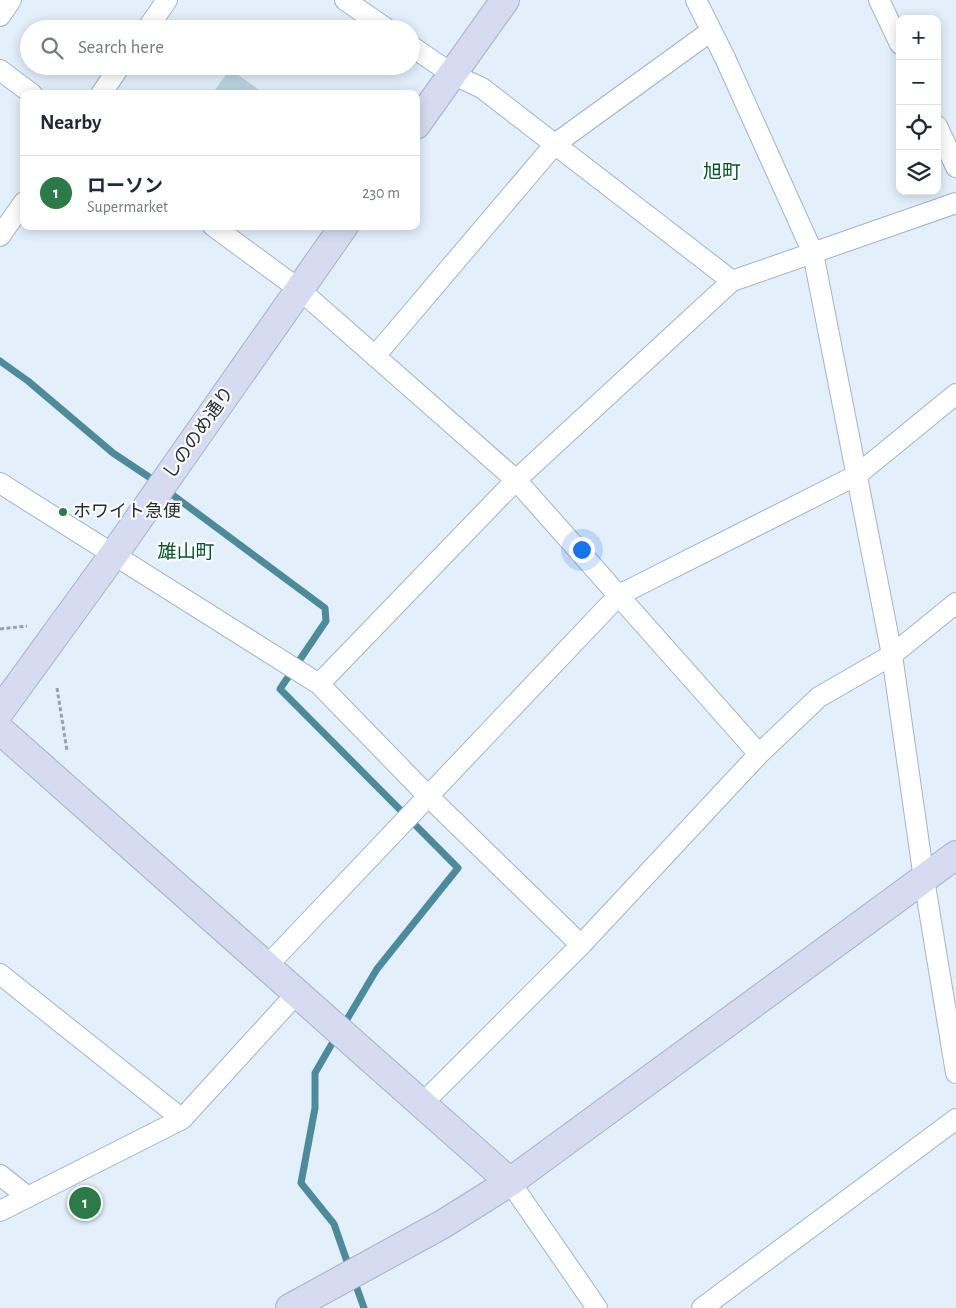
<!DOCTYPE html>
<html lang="en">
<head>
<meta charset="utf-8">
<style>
	body { margin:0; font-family:"Alegreya Sans","Noto Sans JP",sans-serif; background:#f2f2f3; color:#1f2937 }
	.controls { position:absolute; right:15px; top:15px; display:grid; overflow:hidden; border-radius:10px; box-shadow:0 2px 12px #0003 }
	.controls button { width:45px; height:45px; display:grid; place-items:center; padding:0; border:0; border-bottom:1px solid #e0e1e3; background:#fff; color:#1f2937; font:25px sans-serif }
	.you { position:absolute; left:581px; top:549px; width:18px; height:18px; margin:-12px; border:4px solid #fff; border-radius:50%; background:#1a73e8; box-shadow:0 0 0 8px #1a73e833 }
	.badge { display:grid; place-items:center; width:32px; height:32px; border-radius:50%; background:#2d7a49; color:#fff; font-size:16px; font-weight:700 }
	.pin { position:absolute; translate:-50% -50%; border:2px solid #fff; box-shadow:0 1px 5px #0006 }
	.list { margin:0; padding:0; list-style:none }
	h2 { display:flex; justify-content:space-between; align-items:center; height:65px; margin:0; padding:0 20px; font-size:21px }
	h2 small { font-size:16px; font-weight:400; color:#747a83 }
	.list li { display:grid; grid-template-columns:32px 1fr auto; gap:15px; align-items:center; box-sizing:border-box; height:75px; padding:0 20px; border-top:1px solid #e0e1e3 }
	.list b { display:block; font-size:19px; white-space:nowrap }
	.list p { margin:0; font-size:16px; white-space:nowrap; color:#747a83 }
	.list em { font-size:16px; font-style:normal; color:#747a83 }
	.icon { flex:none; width:28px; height:28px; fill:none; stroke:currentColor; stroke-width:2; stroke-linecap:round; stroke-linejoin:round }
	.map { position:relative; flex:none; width:956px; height:1308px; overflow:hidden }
	.search { position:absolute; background:#fff; box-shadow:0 2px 12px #0003; left:20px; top:20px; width:400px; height:55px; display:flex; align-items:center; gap:12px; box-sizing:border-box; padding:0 18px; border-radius:28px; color:#747a83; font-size:19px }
	.panel { position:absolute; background:#fff; box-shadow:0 2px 12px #0003; left:20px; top:90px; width:400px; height:140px; border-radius:10px }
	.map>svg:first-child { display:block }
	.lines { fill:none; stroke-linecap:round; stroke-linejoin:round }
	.stream { stroke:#4e8b9a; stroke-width:7 }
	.building { fill:#bad4e3 }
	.street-casing { stroke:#a3b3c8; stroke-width:22 }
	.secondary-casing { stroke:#a3b3c8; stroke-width:30 }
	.path { stroke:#98a1ac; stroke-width:3; stroke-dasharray:4 2.5; stroke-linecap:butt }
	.street { stroke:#fff; stroke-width:20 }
	.secondary { stroke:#d7dbf1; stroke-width:28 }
	.poi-dot { fill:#2d7a49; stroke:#fbfbfb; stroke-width:2 }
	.labels { text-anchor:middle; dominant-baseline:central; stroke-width:4.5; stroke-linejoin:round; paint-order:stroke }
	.street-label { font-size:18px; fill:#272e36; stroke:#fbfbfb }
	.poi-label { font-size:18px; fill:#272e36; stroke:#fbfbfb; text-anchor:start }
	.neighbourhood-label { font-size:19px; fill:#04542a; stroke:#fbfbfb }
</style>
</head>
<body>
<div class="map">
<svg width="956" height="1308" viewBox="0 0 956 1308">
	<rect width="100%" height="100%" fill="#e4effc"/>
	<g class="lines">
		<path class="stream" d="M0,361L28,381L113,453L158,483
			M166,490L325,608L326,621L280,689L458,868L377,969L343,1026
			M337,1035L315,1073V1108L301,1183L334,1224L350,1270
			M354,1280L364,1308"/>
	</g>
	<path class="building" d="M230,69L265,94H212Z"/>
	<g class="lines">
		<defs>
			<path id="street" d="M345,0L387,29
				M696,0L725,58L813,253L892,655L924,879L956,1073
				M879,0L900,44
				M0,16L11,0
				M147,29L167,0
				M411,46L452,74L482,88L732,281
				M0,70L32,94
				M101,94L120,66
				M937,126L956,167
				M213,226L300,290L516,480L759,754
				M0,236L24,202
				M375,356L555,144L711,31
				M0,483L319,684L428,796L581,945
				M319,684L516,480L732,281L956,203
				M267,966L619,595L857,475L956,394
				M0,974L182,1119
				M422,1104L581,945L759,754L819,697L892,655L956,603
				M0,1175L28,1197
				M510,1182L597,1308
				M0,1211L182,1119L297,993
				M702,1308L956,1119"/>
			<path id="secondary" d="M416,125L505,0
				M0,711L114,554L344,226
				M0,730L510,1182
				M290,1308L443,1224L510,1182L956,855"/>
		</defs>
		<use href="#street" class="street-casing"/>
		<use href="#secondary" class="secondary-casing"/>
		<path class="path" d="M0,629L27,626
			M57,688L67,751"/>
		<use href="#street" class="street"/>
		<use href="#secondary" class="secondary"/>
	</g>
	<circle class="poi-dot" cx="63" cy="512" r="5"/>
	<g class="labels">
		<g class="street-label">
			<text transform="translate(199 433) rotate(-55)">しののめ通り</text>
		</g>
		<g class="poi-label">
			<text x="73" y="512">ホワイト急便</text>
		</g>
		<g class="neighbourhood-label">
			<text x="722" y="172">旭町</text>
			<text x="186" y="552">雄山町</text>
		</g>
	</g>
</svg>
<div class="controls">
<button>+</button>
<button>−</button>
<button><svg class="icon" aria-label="locate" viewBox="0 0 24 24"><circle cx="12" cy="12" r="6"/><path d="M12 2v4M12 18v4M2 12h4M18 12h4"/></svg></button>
<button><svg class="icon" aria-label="layers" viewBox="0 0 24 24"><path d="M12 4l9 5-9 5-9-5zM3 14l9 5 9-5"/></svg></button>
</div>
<div class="you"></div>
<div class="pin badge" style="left:85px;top:1203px">1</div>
<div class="search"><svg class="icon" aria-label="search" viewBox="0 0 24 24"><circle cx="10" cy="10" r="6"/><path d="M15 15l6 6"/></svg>Search here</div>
<section class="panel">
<h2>Nearby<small></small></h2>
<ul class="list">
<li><span class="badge">1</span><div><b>ローソン</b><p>Supermarket</p></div><em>230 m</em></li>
</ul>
</section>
</div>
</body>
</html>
